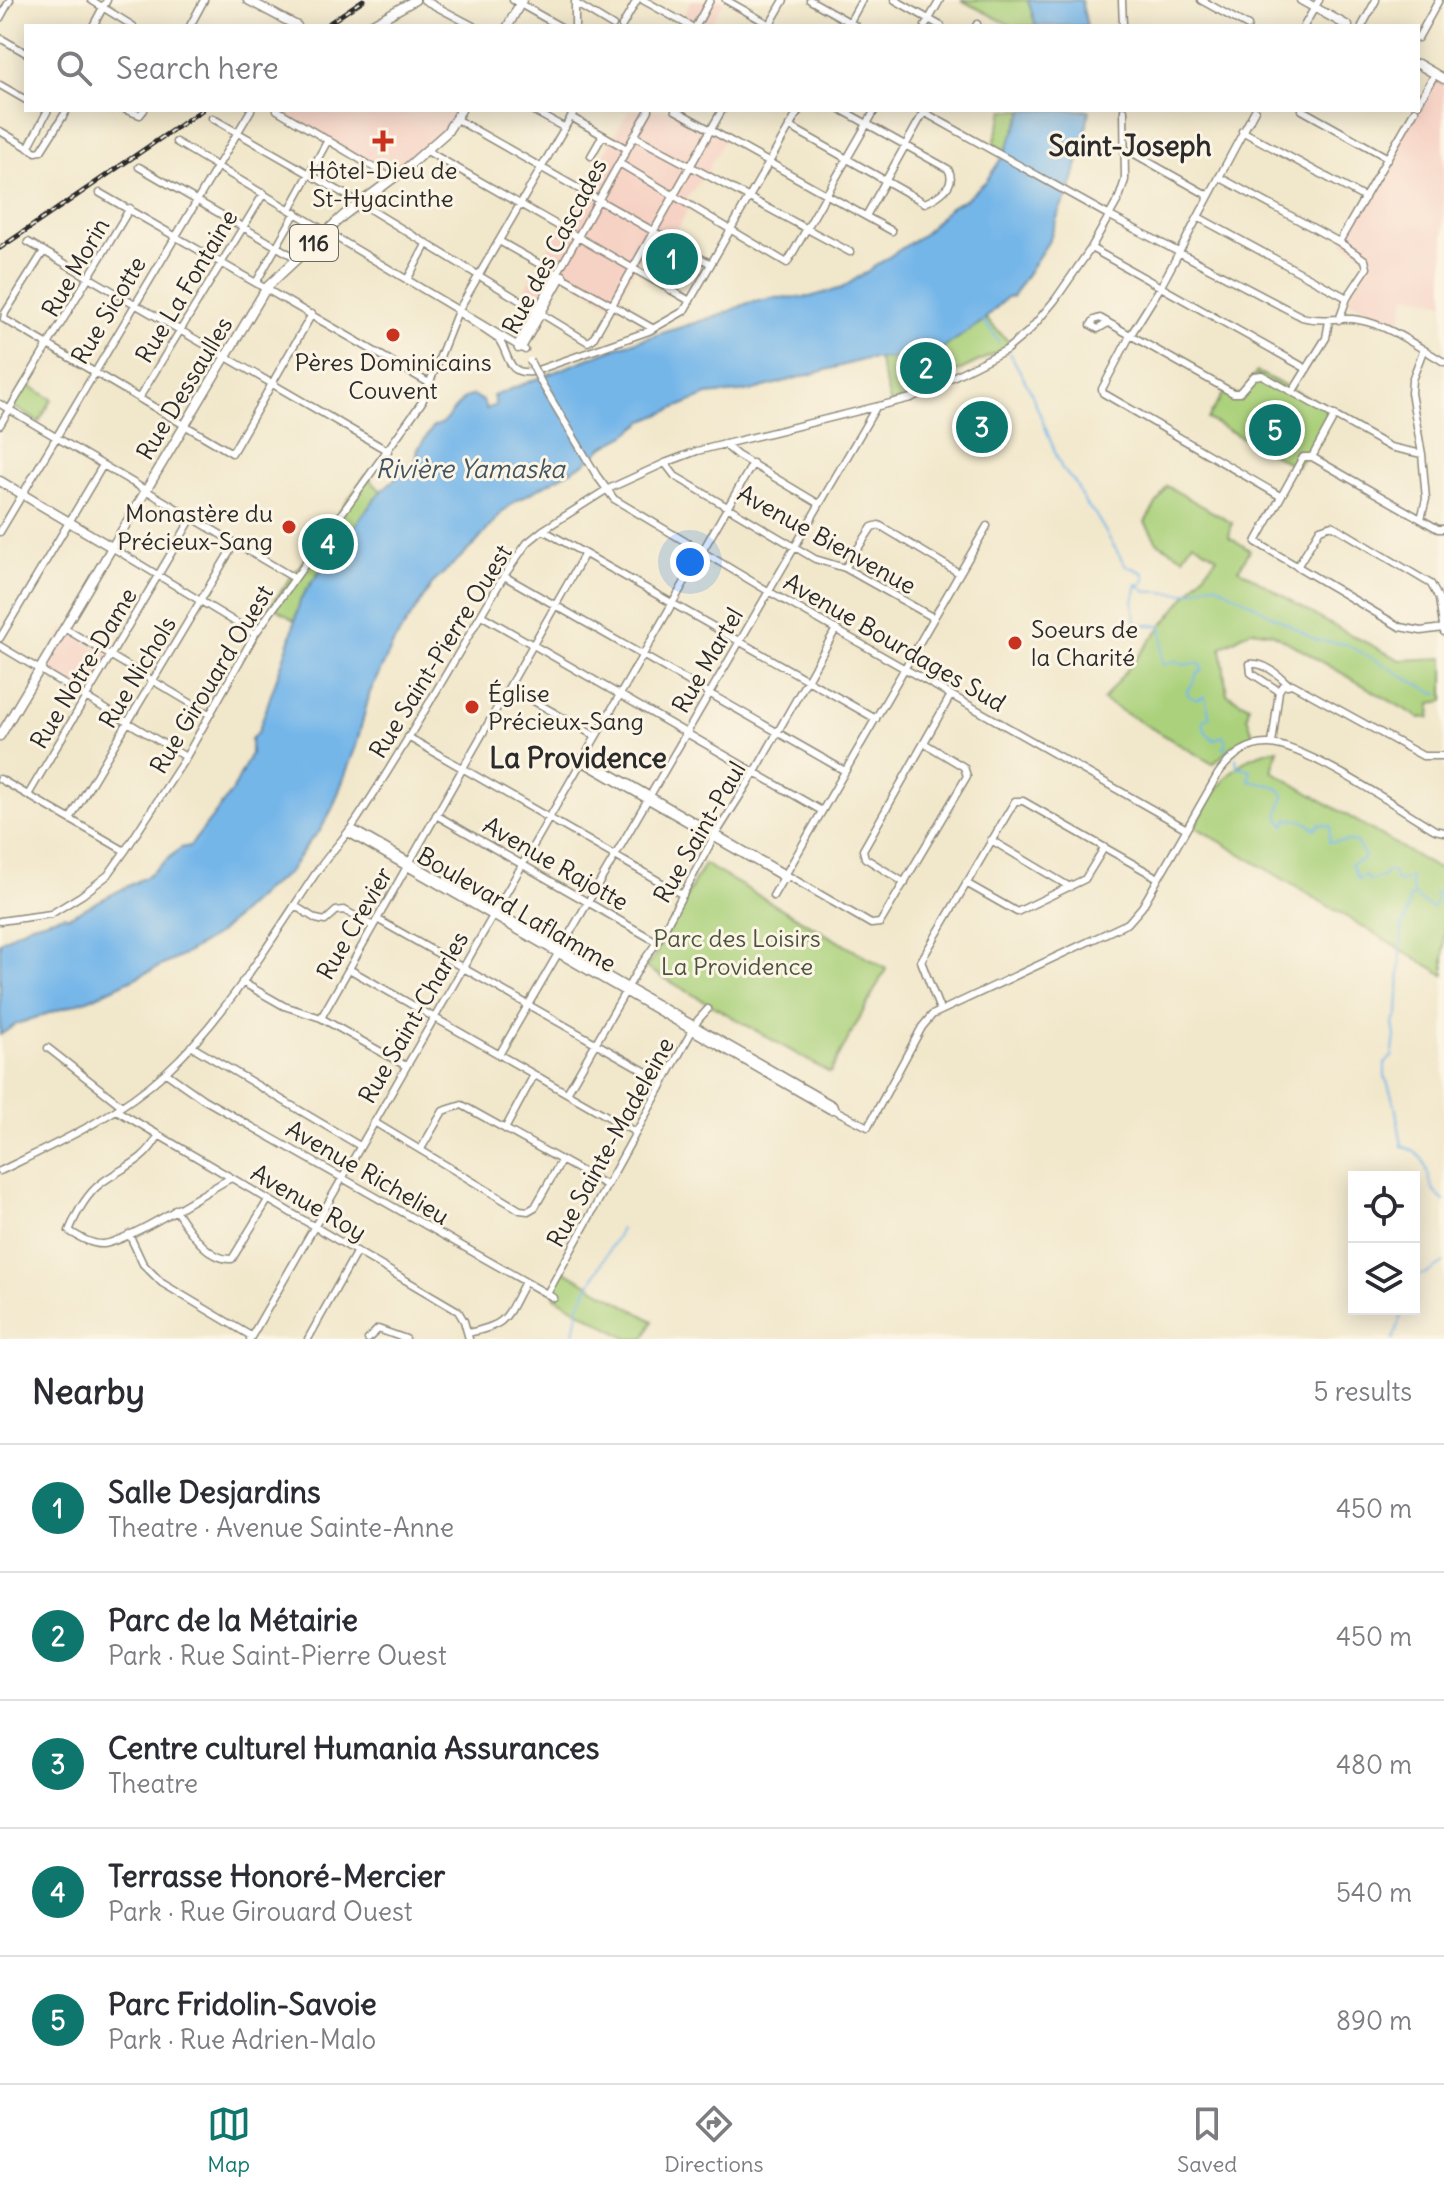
<!DOCTYPE html>
<html lang="en">
<head>
<meta charset="utf-8">
<style>
	body { margin:0; font-family:Delius,sans-serif; background:#f7f7f7; color:#2b2b33 }
	.controls { position:absolute; right:24px; bottom:24px; display:grid; overflow:hidden; border-radius:0px; box-shadow:0 4px 20px #0003 }
	.controls button { width:72px; height:72px; display:grid; place-items:center; padding:0; border:0; border-bottom:2px solid #e1e1e2; background:#fff; color:#2b2b33; font:40px sans-serif }
	.you { position:absolute; left:690px; top:562px; width:28px; height:28px; margin:-20px; border:6px solid #fff; border-radius:50%; background:#1a73e8; box-shadow:0 0 0 12px #1a73e833 }
	.badge { display:grid; place-items:center; width:52px; height:52px; border-radius:50%; background:#0f766e; color:#fff; font-size:26px; font-weight:700 }
	.pin { position:absolute; translate:-50% -50%; border:4px solid #fff; box-shadow:0 2px 8px #0006 }
	.list { margin:0; padding:0; list-style:none }
	h2 { display:flex; justify-content:space-between; align-items:center; height:104px; margin:0; padding:0 32px; font-size:34px }
	h2 small { font-size:26px; font-weight:400; color:#7c7c81 }
	.list li { display:grid; grid-template-columns:52px 1fr auto; gap:24px; align-items:center; box-sizing:border-box; height:128px; padding:0 32px; border-top:2px solid #e1e1e2 }
	.list b { display:block; font-size:30px; white-space:nowrap }
	.list p { margin:0; font-size:26px; white-space:nowrap; color:#7c7c81 }
	.list em { font-size:26px; font-style:normal; color:#7c7c81 }
	.icon { flex:none; width:44px; height:44px; fill:none; stroke:currentColor; stroke-width:2; stroke-linecap:round; stroke-linejoin:round }
	.map { position:relative; flex:none; width:1444px; height:1339px; overflow:hidden }
	.search { position:absolute; background:#fff; box-shadow:0 4px 20px #0003; left:24px; right:24px; top:24px; height:88px; display:flex; align-items:center; gap:20px; box-sizing:border-box; padding:0 28px; border-radius:0px; color:#7c7c81; font-size:30px }
	.sheet { height:744px; background:#fff }
	nav { display:flex; justify-content:space-around; align-items:center; box-sizing:border-box; height:112px; border-top:2px solid #e1e1e2; background:#fff; font-size:22px; color:#7c7c81 }
	nav a { display:grid; justify-items:center; gap:4px }
	nav .on { color:#0f766e }
	.map>svg:first-child { display:block }
	.built { fill:#f6d2c4 }
	.green { fill:#abd17c; stroke:#6b7e54; stroke-width:2 }
	.water { fill:#74b6e9; stroke:#50708a; stroke-width:2 }
	.lines { fill:none; stroke-linecap:round; stroke-linejoin:round }
	.stream { stroke:#74b6e9; stroke-width:2 }
	.minor-casing { stroke:#8e897b; stroke-width:9 }
	.major-casing { stroke:#8e897b; stroke-width:11 }
	.minor { stroke:#fff; stroke-width:6 }
	.major { stroke:#fff; stroke-width:8 }
	.rail-casing { stroke:#2b2b2b; stroke-width:5 }
	.rail { stroke:#fcf5e5; stroke-width:2; stroke-dasharray:6; stroke-linecap:butt }
	.minor-bridge-casing { stroke:#8e897b; stroke-width:9; stroke-linecap:butt }
	.minor-bridge { stroke:#fff; stroke-width:6 }
	.poi-dot { fill:#c8321e; stroke:#fcf5e5; stroke-width:3 }
	.labels { text-anchor:middle; dominant-baseline:central; stroke-width:6; stroke-linejoin:round; paint-order:stroke }
	.shield { fill:#fcf5e5; stroke:#6a6863; stroke-width:2 }
	.shield-label { font-size:22px; font-weight:bold; fill:#2b2b2b }
	.poi-label { font-size:24px; fill:#2b2b2b; stroke:#fcf5e5 }
	.street-label { font-size:24px; fill:#2b2b2b; stroke:#fcf5e5 }
	.park-label { font-size:24px; fill:#4b543f; stroke:#fcf5e5 }
	.water-label { font-size:26px; font-style:italic; fill:#415564; stroke:#fcf5e5 }
	.quarter-label { font-size:28px; font-weight:bold; fill:#2b2b2b; stroke:#fcf5e5 }
</style>
</head>
<body>
<div class="map">
<svg width="1444" height="1339" viewBox="0 0 1444 1339">
	<rect width="100%" height="100%" fill="#fcf5e5"/>
	<filter id="ink" filterUnits="userSpaceOnUse"><feTurbulence type="fractalNoise" baseFrequency=".0125" numOctaves="2"/><feDisplacementMap in="SourceGraphic" scale="16" xChannelSelector="R" yChannelSelector="G"/><feConvolveMatrix kernelMatrix="1 2 1 2 8 2 1 2 1" color-interpolation-filters="sRGB"/></filter>
	<filter id="wash" filterUnits="userSpaceOnUse"><feTurbulence type="fractalNoise" baseFrequency=".006" numOctaves="4" result="noise"/><feDisplacementMap in="SourceGraphic" scale="32" xChannelSelector="R" yChannelSelector="G"/><feGaussianBlur stdDeviation="1.8" result="paint"/><feColorMatrix in="noise" values="0 0 0 0 0 0 0 0 0 0 0 0 0 0 0 0 0 1.4 0 .05"/><feComposite in="paint" operator="in"/></filter>
	<g filter="url(#wash)">
		<rect width="100%" height="100%" fill="#f1e7cb"/>
		<path class="built" d="M691,0H724L710,26H678Z
			M1435,74L1444,79V303L1406,295L1399,331L1347,298L1372,259L1343,242L1415,110H1418V105Z
			M277,110H460L447,132L393,179Z
			M629,110H675L725,138L708,170L684,202L689,206L672,242L655,233L613,305L563,275L540,314L519,299Z
			M64,628L111,656L86,697L41,669Z"/>
		<path class="green" d="M961,0H1028L1036,26H1012Z
			M1004,110H1024L1003,156L992,150Z
			M985,318L1012,345L891,404L878,358L930,357Z
			M1257,372L1332,410L1317,441L1296,467L1208,419L1226,389L1240,396Z
			M24,383L52,399L39,422L11,405Z
			M366,475L381,491L309,586L300,601L295,621L271,605Z
			M1167,486L1232,523L1229,537L1250,550L1239,569L1326,622L1400,660L1444,658V701L1431,703L1430,717L1420,718L1272,633L1252,630L1221,647L1227,694L1249,706L1247,717L1254,737L1234,745L1213,764L1103,700L1217,557L1193,542L1183,557L1157,542L1145,522Z
			M1278,749L1272,771L1436,868L1444,867V975L1194,826C1219,788 1229,758 1278,749Z
			M704,864L886,969L830,1073L645,967L653,959Z
			M563,1270L653,1321L644,1339H628L555,1297L554,1289Z"/>
		<path class="water" d="M1028,0H1081L1087,26H1036Z
			M1024,110H1089L1084,144L1068,195L1060,209L1050,239L1012,297H1007L983,321L930,357L866,359L750,391L707,395L644,421L626,435L603,447L585,463L516,501L502,512L477,542L434,582L394,642L370,692L356,746L333,807L320,831L309,842L288,873L264,891L218,934L180,957L90,999L17,1024L0,1035V942L29,925L64,915L68,917L146,877L181,848L190,846L233,790L251,753V739L258,732L290,640L300,601L309,586L381,491L416,461L418,449L433,427L443,423L464,398L473,395L483,401L486,409L496,405L493,396L618,347L723,314L748,303L773,298L810,297L842,288L925,233L950,207L966,199L986,181L1003,156Z"/>
		<g class="lines">
			<path class="stream" d="M983,321L991,330L999,343
				M1010,353L1030,390L1062,469L1075,483L1086,505L1095,514L1125,565L1144,573L1145,580L1141,585L1137,584L1133,602L1136,624L1161,626C1165,640 1159,652 1163,665L1177,660L1183,665L1195,663L1201,665L1202,671L1197,673L1194,682L1187,690L1188,695L1197,700L1205,696L1210,718L1203,720L1205,731L1214,740L1223,736L1227,743L1223,748L1235,753
				M1137,585L1147,592C1161,590 1178,596 1190,592C1200,590 1205,583 1216,584L1316,640L1346,644L1432,692L1439,693
				M1236,758L1237,766L1251,770L1249,781C1262,784 1277,783 1284,795C1282,808 1273,816 1285,826L1288,819C1300,819 1307,821 1315,829L1320,824L1331,826L1329,842L1355,841L1365,856L1362,860L1351,864L1359,880L1365,875L1370,881L1383,877L1386,871H1392L1397,881L1402,882L1411,877C1409,894 1418,900 1432,908L1436,903L1435,892L1444,897
				M1414,896L1410,897L1405,921L1402,924L1398,1014L1393,1024L1395,1037L1392,1057L1385,1063V1076L1395,1105L1402,1146C1439,1159 1418,1180 1444,1201
				M1414,1282L1416,1276L1427,1273L1444,1263
				M573,1339L580,1302L621,1229
				M1393,1339L1404,1309"/>
		</g>
	</g>
	<g filter="url(#ink)">
		<g class="lines">
			<defs>
				<path id="minor" d="M91,0L133,26
					M424,0L473,26
					M513,0L559,26
					M643,0L690,26
					M726,0L772,26
					M810,0L856,26
					M895,0L941,26
					M1122,0L1123,26
					M1201,0L1248,26
					M575,3L613,26
					M0,18L10,0
					M848,25L862,0
					M93,26L107,0
					M190,26L204,0
					M575,26V2
					M622,26L637,0
					M696,26L710,0
					M769,26L784,0
					M925,26L940,0
					M976,26L977,24
					M1304,26L1319,0
					M1362,26L1376,0
					M0,38L26,53
					M1418,38L1439,0
					M0,85L26,100
					M1418,104L1435,74
					M126,110L140,115L144,110
					M277,110L393,179
					M532,110L565,128
					M675,110L892,231
					M920,110L1110,216L1302,317C1323,323 1339,316 1359,320C1389,325 1418,347 1444,362
					M1255,110L1160,288L1130,336L1102,389L1103,393L1280,496
					M1302,110L1388,158
					M571,117L627,149
					M212,118L353,199L588,342L593,339L722,110
					M456,119L711,264
					M789,126L925,203C938,197 958,185 948,169L842,110
					M0,131L36,152L41,151L67,110
					M1242,131L1365,198
					M634,136L850,252
					M176,142L525,350
					M28,148L48,110
					M1124,148L1209,196
					M427,151L690,301
					M591,156L603,135
					M619,163L787,263L875,110
					M139,167L298,259
					M1219,177L1339,242L1365,260L1367,268L1347,298L1339,320
					M100,193L429,383
					M290,209L328,140
					M866,216L925,110
					M1198,217L1347,298
					M499,241L652,328
					M28,242L388,451
					M1339,242L1415,110
					M1091,248L1307,369
					M44,251L5,313L4,319L232,453L312,314
					M563,275L522,348L518,349L517,345L649,110
					M407,280L427,243
					M257,281L296,212
					M461,314L501,341
					M1108,323L1098,329L1091,325L1094,320L1100,318L1233,393H1239L1254,376L1262,375L1390,447L1422,454
					M499,340C510,355 506,375 532,372L649,331L684,311L799,110
					M542,384L597,476L614,499L768,591L1185,828
					M1293,391L1326,338L1329,321
					M139,398L264,193
					M0,404L294,578
					M1335,415L1312,457H1303L1256,542L1400,627L1421,631L1443,628
					M0,425L130,208
					M724,444L737,455L819,504
					M1312,457L1438,529H1444
					M665,463L675,476L815,559L845,568L934,618
					M1421,519L1426,499L1422,454L1411,393L1412,380L1423,351
					M543,530L876,719
					M0,532L251,110
					M113,548L255,634
					M1297,567L1320,529L1332,525L1431,584L1439,599L1444,632
					M845,568L872,527L879,525L959,573
					M504,576L845,771
					M481,615L822,811
					M64,628L209,714
					M0,638L103,465
					M0,646L186,757
					M509,687L595,736
					M1279,691L1251,673L1250,664C1264,662 1278,674 1287,683
					M408,737L683,895
					M1272,744L1279,691L1282,686L1292,684L1423,756H1444
					M583,757L871,924L880,923L967,776L964,767L924,743
					M580,761L786,879
					M0,779L125,851
					M28,795L192,518
					M436,815L657,942
					M70,819L235,543
					M351,828L833,1105L835,1110
					M348,833L830,1110H835L868,1127L922,1027L932,1015L1128,923L1142,907L1218,774C1230,757 1247,743 1269,744C1306,745 1400,809 1435,830L1444,832
					M991,840L1070,887
					M905,883L865,858L863,850L951,695
					M966,883L1017,912L1085,879L1104,848
					M773,896L987,526
					M295,906L316,919L325,921L336,911L344,910L373,926
					M377,919L664,1082
					M0,921L51,914L82,895L108,875L125,851L186,757L255,634L422,402L458,311L575,110
					M349,969L635,1132
					M242,982L284,1006L321,1018L406,1066
					M940,1010L921,961L1015,801H1023L1158,878
					M321,1018L584,555
					M191,1046L360,1146
					M48,1048L122,1106
					M499,1055L875,409
					M166,1073L203,1099L554,1298
					M567,1093L640,966L657,942L714,837L755,772L836,629
					M116,1110L458,1311L464,1321L469,1339
					M374,1122L520,1210L528,1211L535,1207L561,1161
					M505,1129L534,1075
					M158,1136C143,1164 123,1166 100,1184C85,1196 76,1214 69,1231C79,1237 92,1245 104,1244C131,1240 203,1193 231,1178
					M421,1149L443,1111L462,1105L606,1185
					M0,1171C58,1143 118,1116 166,1072C225,1018 271,940 316,873C328,855 344,839 356,821C409,741 455,658 504,576L527,543L543,530L606,490L665,463L697,451L911,398L1006,350L1029,331L1055,300L1091,248L1119,198L1125,180L1124,110
					M175,1209C186,1227 208,1261 232,1259L268,1200
					M129,1234L143,1264L162,1283L251,1336
					M547,1294L698,1020L708,1009
					M468,1333C510,1324 505,1318 525,1282
					M250,1339L753,463
					M308,1339L357,1251
					M368,1339L378,1329L406,1339"/>
				<path id="major" d="M248,0L297,26
					M1301,0L1348,26
					M369,26L415,0
					M508,26L522,0
					M1418,64L1444,79
					M0,481L113,548
					M0,736L267,287L344,215L403,171L447,132L461,110"/>
			</defs>
			<use href="#minor" class="minor-casing"/>
			<use href="#major" class="major-casing"/>
			<use href="#minor" class="minor"/>
			<use href="#major" class="major"/>
			<defs>
				<path id="rail" d="M325,26L363,0
					M0,248L202,110"/>
			</defs>
			<use href="#rail" class="rail-casing"/>
			<use href="#rail" class="rail"/>
			<defs>
				<path id="minor-bridge" d="M530,361L542,384"/>
			</defs>
			<use href="#minor-bridge" class="minor-bridge-casing"/>
			<use href="#minor-bridge" class="minor-bridge"/>
		</g>
	</g>
	<g class="poi-dot">
		<path d="M379 129h8v8h8v8h-8v8h-8v-8h-8v-8h8z"/>
		<circle cx="393" cy="335" r="8"/>
		<circle cx="289" cy="527" r="8"/>
		<circle cx="1015" cy="643" r="8"/>
		<circle cx="472" cy="707" r="8"/>
	</g>
	<g class="labels">
		<rect class="shield" x="290" y="225" width="48" height="36" rx="6"/>
		<g class="shield-label">
			<text x="314" y="243">116</text>
		</g>
		<g class="poi-label">
			<text x="383" y="170">Hôtel-Dieu de<tspan x="383" dy="28">St-Hyacinthe</tspan></text>
			<text x="393" y="362">Pères Dominicains<tspan x="393" dy="28">Couvent</tspan></text>
			<text x="273" y="513" text-anchor="end">Monastère du<tspan x="273" dy="28">Précieux-Sang</tspan></text>
			<text x="1031" y="629" text-anchor="start">Soeurs de<tspan x="1031" dy="28">la Charité</tspan></text>
			<text x="488" y="693" text-anchor="start">Église<tspan x="488" dy="28">Précieux-Sang</tspan></text>
		</g>
		<g class="street-label">
			<text transform="translate(554 246) rotate(-62)">Rue des Cascades</text>
			<text transform="translate(75 267) rotate(-60)">Rue Morin</text>
			<text transform="translate(186 286) rotate(-59)">Rue La Fontaine</text>
			<text transform="translate(108 310) rotate(-59)">Rue Sicotte</text>
			<text transform="translate(184 388) rotate(-59)">Rue Dessaulles</text>
			<text transform="translate(827 539) rotate(29)">Avenue Bienvenue</text>
			<text transform="translate(895 642) rotate(30)">Avenue Bourdages Sud</text>
			<text transform="translate(440 651) rotate(-58)">Rue Saint-Pierre Ouest</text>
			<text transform="translate(707 660) rotate(-60)">Rue Martel</text>
			<text transform="translate(83 668) rotate(-59)">Rue Notre-Dame</text>
			<text transform="translate(137 672) rotate(-59)">Rue Nichols</text>
			<text transform="translate(211 679) rotate(-59)">Rue Girouard Ouest</text>
			<text transform="translate(699 832) rotate(-60)">Rue Saint-Paul</text>
			<text transform="translate(556 863) rotate(30)">Avenue Rajotte</text>
			<text transform="translate(517 909) rotate(30)">Boulevard Laflamme</text>
			<text transform="translate(354 923) rotate(-60)">Rue Crevier</text>
			<text transform="translate(413 1017) rotate(-60)">Rue Saint-Charles</text>
			<text transform="translate(610 1142) rotate(-61)">Rue Sainte-Madeleine</text>
			<text transform="translate(368 1172) rotate(30)">Avenue Richelieu</text>
			<text transform="translate(309 1202) rotate(30)">Avenue Roy</text>
		</g>
		<g class="park-label">
			<text x="737" y="938">Parc des Loisirs<tspan x="737" dy="28">La Providence</tspan></text>
		</g>
		<g class="water-label">
			<text x="470" y="468">Rivière Yamaska</text>
		</g>
		<g class="quarter-label">
			<text x="1130" y="146">Saint-Joseph</text>
			<text x="578" y="758">La Providence</text>
		</g>
	</g>
</svg>
<div class="controls">
<button><svg class="icon" aria-label="locate" viewBox="0 0 24 24"><circle cx="12" cy="12" r="6"/><path d="M12 2v4M12 18v4M2 12h4M18 12h4"/></svg></button>
<button><svg class="icon" aria-label="layers" viewBox="0 0 24 24"><path d="M12 4l9 5-9 5-9-5zM3 14l9 5 9-5"/></svg></button>
</div>
<div class="you"></div>
<div class="pin badge" style="left:672px;top:259px">1</div>
<div class="pin badge" style="left:926px;top:368px">2</div>
<div class="pin badge" style="left:982px;top:427px">3</div>
<div class="pin badge" style="left:328px;top:544px">4</div>
<div class="pin badge" style="left:1275px;top:430px">5</div>
<div class="search"><svg class="icon" aria-label="search" viewBox="0 0 24 24"><circle cx="10" cy="10" r="6"/><path d="M15 15l6 6"/></svg>Search here</div>
</div>
<section class="sheet">
<h2>Nearby<small>5 results</small></h2>
<ul class="list">
<li><span class="badge">1</span><div><b>Salle Desjardins</b><p>Theatre · Avenue Sainte-Anne</p></div><em>450 m</em></li>
<li><span class="badge">2</span><div><b>Parc de la Métairie</b><p>Park · Rue Saint-Pierre Ouest</p></div><em>450 m</em></li>
<li><span class="badge">3</span><div><b>Centre culturel Humania Assurances</b><p>Theatre</p></div><em>480 m</em></li>
<li><span class="badge">4</span><div><b>Terrasse Honoré-Mercier</b><p>Park · Rue Girouard Ouest</p></div><em>540 m</em></li>
<li><span class="badge">5</span><div><b>Parc Fridolin-Savoie</b><p>Park · Rue Adrien-Malo</p></div><em>890 m</em></li>
</ul>
</section>
<nav>
<a class="on"><svg class="icon" aria-label="map" viewBox="0 0 24 24"><path d="M3 6l6-2 6 2 6-2v14l-6 2-6-2-6 2zM9 4v14M15 6v14"/></svg>Map</a>
<a><svg class="icon" aria-label="directions" viewBox="0 0 24 24"><path d="M12 3l9 9-9 9-9-9zM9 14v-3h6M13 9l2 2-2 2"/></svg>Directions</a>
<a><svg class="icon" aria-label="saved" viewBox="0 0 24 24"><path d="M7 4h10v16l-5-4-5 4z"/></svg>Saved</a>
</nav>
</body>
</html>
